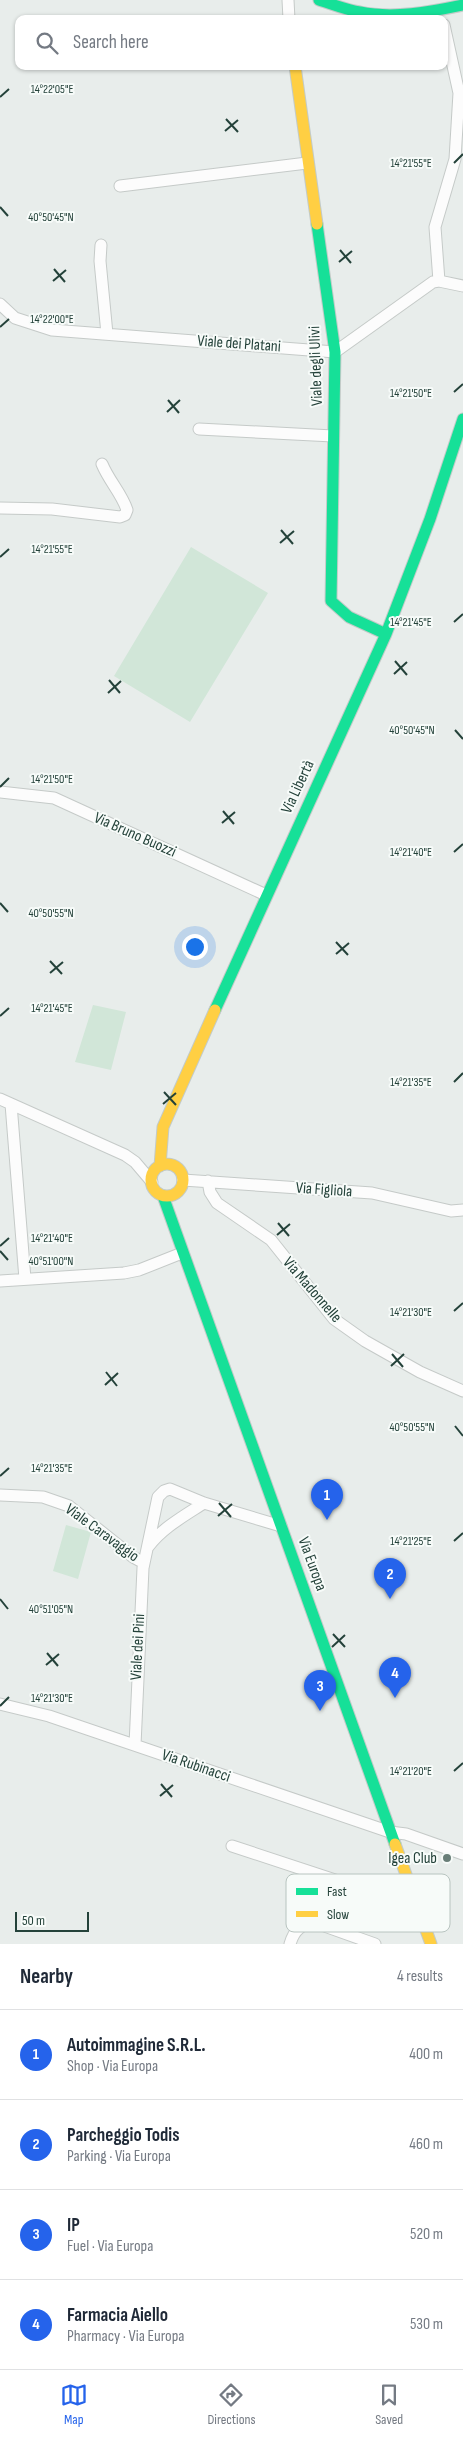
<!DOCTYPE html>
<html lang="en">
<head>
<meta charset="utf-8">
<style>
	body { margin:0; font-family:"Sofia Sans Condensed",sans-serif; background:#f2f2f3; color:#1f2937 }
	.scale { position:absolute; left:15px; bottom:12px; width:74px; box-sizing:border-box; padding-left:5px; border:2px solid #24423a; border-top:0; font-size:14px; line-height:18px; white-space:nowrap; color:#24423a; -webkit-text-stroke:4px #f7fbf9; paint-order:stroke }
	.you { position:absolute; left:194px; top:946px; width:18px; height:18px; margin:-12px; border:4px solid #fff; border-radius:50%; background:#1a73e8; box-shadow:0 0 0 8px #1a73e833 }
	.badge { display:grid; place-items:center; width:32px; height:32px; border-radius:50%; background:#2563eb; color:#fff; font-size:16px; font-weight:700 }
	.pin { position:absolute; translate:-50% -41px; filter:drop-shadow(0 1px 2px #0008) }
	.pin::after { content:''; position:absolute; top:26px; width:18px; height:15px; background:inherit; clip-path:polygon(0 0,100% 0,50% 100%) }
	.list { margin:0; padding:0; list-style:none }
	h2 { display:flex; justify-content:space-between; align-items:center; height:65px; margin:0; padding:0 20px; font-size:21px }
	h2 small { font-size:16px; font-weight:400; color:#747a83 }
	.list li { display:grid; grid-template-columns:32px 1fr auto; gap:15px; align-items:center; box-sizing:border-box; height:90px; padding:0 20px; border-top:1px solid #e0e1e3 }
	.list b { display:block; font-size:19px; white-space:nowrap }
	.list p { margin:0; font-size:16px; white-space:nowrap; color:#747a83 }
	.list em { font-size:16px; font-style:normal; color:#747a83 }
	.icon { flex:none; width:28px; height:28px; fill:none; stroke:currentColor; stroke-width:2; stroke-linecap:round; stroke-linejoin:round }
	.map { position:relative; flex:none; width:463px; height:1944px; overflow:hidden }
	.search { position:absolute; background:#fff; box-shadow:0 1px 4px #0004; left:15px; right:15px; top:15px; height:55px; display:flex; align-items:center; gap:12px; box-sizing:border-box; padding:0 18px; border-radius:10px; color:#747a83; font-size:19px }
	.sheet { height:425px; background:#fff }
	nav { display:flex; justify-content:space-around; align-items:center; box-sizing:border-box; height:70px; border-top:1px solid #e0e1e3; background:#fff; font-size:14px; color:#747a83 }
	nav a { display:grid; justify-items:center; gap:2px }
	nav .on { color:#2563eb }
	.map>svg:first-child { display:block }
	.green { fill:#d1e6d8 }
	.lines { fill:none; stroke-linecap:round; stroke-linejoin:round }
	.street-casing { stroke:#c5cac8; stroke-width:13 }
	.fast-casing { stroke:#c3cbc8; stroke-width:13 }
	.slow-casing { stroke:#c3cbc8; stroke-width:13 }
	.street { stroke:#fcfcfc; stroke-width:11 }
	.fast { stroke:#16e098; stroke-width:11 }
	.slow { stroke:#ffcf43; stroke-width:11 }
	.ticks { fill:none; stroke:#24423a; stroke-width:2 }
	.poi-dot { fill:#697e78; stroke:#f7fbf9; stroke-width:2 }
	.labels { text-anchor:middle; dominant-baseline:central; stroke-width:4; stroke-linejoin:round; paint-order:stroke }
	.street-label { font-size:16px; fill:#24423a; stroke:#f7fbf9 }
	.poi-label { font-size:16px; fill:#24423a; stroke:#f7fbf9; text-anchor:end }
	.key { fill:#f7fbf9; stroke:#b8c4c0; stroke-width:1 }
	.key-label { font-size:14px; fill:#24423a }
	.ticks-label { font-size:12px; text-anchor:middle; fill:#24423a; stroke:#f7fbf9; stroke-width:4; stroke-linejoin:round; paint-order:stroke }
</style>
</head>
<body>
<div class="map">
<svg width="463" height="1944" viewBox="0 0 463 1944">
	<rect width="100%" height="100%" fill="#e8edeb"/>
	<path class="green" d="M191,547L268,593L190,722L114,676Z
		M93,1005L126,1012L111,1070L75,1062Z
		M66,1525L91,1532L78,1579L53,1571Z"/>
	<g class="lines">
		<defs>
			<path id="street" d="M288,0L289,19
				M120,186L307,163
				M101,245L100,261L107,334
				M439,281L435,227L455,159L459,93L444,25
				M0,304L15,318L52,330L335,352L433,282L439,281L463,286
				M199,429L333,436
				M0,508L52,509L120,517L125,515L127,510C122,494 109,481 102,464
				M0,792L54,798L266,895
				M0,1099L125,1155L135,1162L152,1182
				M11,1104L25,1279
				M183,1180L372,1193L451,1211L463,1210
				M208,1181L210,1192L217,1203L271,1240L334,1319L365,1341L420,1372L463,1391
				M0,1281L124,1273L139,1270L182,1253
				M0,1495L43,1497L69,1506L133,1557L144,1563
				M148,1547C162,1528 184,1516 204,1503
				M0,1704L49,1716L390,1832L406,1834L463,1854
				M135,1745L143,1568L158,1497L164,1491L170,1489L204,1503L281,1526
				M232,1846L417,1907
				M290,1944C294,1930 302,1923 316,1923L375,1944"/>
			<path id="fast" d="M319,0C332,4 346,10 360,12C393,19 430,12 463,5
				M317,224L335,352L331,601L349,617L386,634
				M215,1010L386,634L430,519L463,419
				M163,1196L395,1844"/>
			<path id="slow" d="M295,66L317,224
				M151 1180a16 16 0 1 1 32 0a16 16 0 1 1-32 0Z
				M160,1166L163,1127L215,1010
				M395,1844L431,1944"/>
		</defs>
		<use href="#street" class="street-casing"/>
		<use href="#fast" class="fast-casing"/>
		<use href="#slow" class="slow-casing"/>
		<use href="#street" class="street"/>
		<use href="#fast" class="fast"/>
		<use href="#slow" class="slow"/>
	</g>
	<path class="ticks" d="M0,97L9,89M226,119L238,132M225,131L238,120M454,163L463,154M0,207L8,216M340,250L351,263M339,262L352,251M54,269L65,282M53,281L66,270M0,327L9,319M454,392L463,384M168,400L179,413M167,412L180,400M281,530L293,544M280,543L294,531M0,557L9,549M454,622L463,614M395,661L407,675M394,674L407,662M109,680L120,693M108,693L121,681M455,730L463,739M0,787L9,778M223,811L234,824M222,823L235,812M454,852L463,844M0,903L8,912M336,942L348,955M336,954L349,943M50,961L62,974M50,973L63,962M0,1016L9,1008M454,1082L463,1073M164,1092L176,1105M163,1104L176,1093M278,1223L289,1236M277,1235L290,1224M0,1246L9,1238M0,1251L8,1260M454,1311L463,1303M392,1354L403,1367M391,1366L404,1354M106,1372L117,1386M105,1385L118,1373M455,1426L463,1436M0,1476L9,1468M219,1503L231,1517M218,1516L232,1504M454,1541L463,1533M0,1599L8,1609M333,1634L345,1647M332,1647L345,1635M47,1653L58,1666M46,1665L59,1654M0,1706L9,1697M454,1771L463,1763M161,1784L172,1797M160,1796L173,1785"/>
	<circle class="poi-dot" cx="447" cy="1858" r="5"/>
	<g class="labels">
		<g class="street-label">
			<text transform="translate(239 344) rotate(4)">Viale dei Platani</text>
			<text transform="translate(316 366) rotate(-92)">Viale degli Ulivi</text>
			<text transform="translate(298 787) rotate(-65)">Via Libertà</text>
			<text transform="translate(135 835) rotate(24)">Via Bruno Buozzi</text>
			<text transform="translate(324 1190) rotate(4)">Via Figliola</text>
			<text transform="translate(312 1290) rotate(49)">Via Madonnelle</text>
			<text transform="translate(102 1533) rotate(36)">Viale Caravaggio</text>
			<text transform="translate(312 1564) rotate(70)">Via Europa</text>
			<text transform="translate(138 1647) rotate(-87)">Viale dei Pini</text>
			<text transform="translate(196 1766) rotate(19)">Via Rubinacci</text>
		</g>
		<g class="poi-label">
			<text x="437" y="1858">Igea Club</text>
		</g>
	</g>
	<rect x="286" y="1874" width="164" height="58" rx="8" class="key"/>
	<rect x="296" y="1888" width="22" height="7" fill="#16e098"/>
	<rect x="296" y="1911" width="22" height="6" fill="#ffcf43"/>
	<g class="key-label">
		<text x="327" y="1896">Fast</text>
		<text x="327" y="1919">Slow</text>
	</g>
	<g class="ticks-label">
		<text x="52" y="93">14°22'05"E</text>
		<text x="411" y="167">14°21'55"E</text>
		<text x="51" y="221">40°50'45"N</text>
		<text x="52" y="323">14°22'00"E</text>
		<text x="411" y="397">14°21'50"E</text>
		<text x="52" y="553">14°21'55"E</text>
		<text x="411" y="626">14°21'45"E</text>
		<text x="412" y="734">40°50'45"N</text>
		<text x="52" y="783">14°21'50"E</text>
		<text x="411" y="856">14°21'40"E</text>
		<text x="51" y="917">40°50'55"N</text>
		<text x="52" y="1012">14°21'45"E</text>
		<text x="411" y="1086">14°21'35"E</text>
		<text x="52" y="1242">14°21'40"E</text>
		<text x="51" y="1265">40°51'00"N</text>
		<text x="411" y="1316">14°21'30"E</text>
		<text x="412" y="1431">40°50'55"N</text>
		<text x="52" y="1472">14°21'35"E</text>
		<text x="411" y="1545">14°21'25"E</text>
		<text x="51" y="1613">40°51'05"N</text>
		<text x="52" y="1702">14°21'30"E</text>
		<text x="411" y="1775">14°21'20"E</text>
	</g>
</svg>
<div class="scale">50 m</div>
<div class="you"></div>
<div class="pin badge" style="left:327px;top:1520px">1</div>
<div class="pin badge" style="left:390px;top:1599px">2</div>
<div class="pin badge" style="left:320px;top:1711px">3</div>
<div class="pin badge" style="left:395px;top:1698px">4</div>
<div class="search"><svg class="icon" aria-label="search" viewBox="0 0 24 24"><circle cx="10" cy="10" r="6"/><path d="M15 15l6 6"/></svg>Search here</div>
</div>
<section class="sheet">
<h2>Nearby<small>4 results</small></h2>
<ul class="list">
<li><span class="badge">1</span><div><b>Autoimmagine S.R.L.</b><p>Shop · Via Europa</p></div><em>400 m</em></li>
<li><span class="badge">2</span><div><b>Parcheggio Todis</b><p>Parking · Via Europa</p></div><em>460 m</em></li>
<li><span class="badge">3</span><div><b>IP</b><p>Fuel · Via Europa</p></div><em>520 m</em></li>
<li><span class="badge">4</span><div><b>Farmacia Aiello</b><p>Pharmacy · Via Europa</p></div><em>530 m</em></li>
</ul>
</section>
<nav>
<a class="on"><svg class="icon" aria-label="map" viewBox="0 0 24 24"><path d="M3 6l6-2 6 2 6-2v14l-6 2-6-2-6 2zM9 4v14M15 6v14"/></svg>Map</a>
<a><svg class="icon" aria-label="directions" viewBox="0 0 24 24"><path d="M12 3l9 9-9 9-9-9zM9 14v-3h6M13 9l2 2-2 2"/></svg>Directions</a>
<a><svg class="icon" aria-label="saved" viewBox="0 0 24 24"><path d="M7 4h10v16l-5-4-5 4z"/></svg>Saved</a>
</nav>
</body>
</html>
